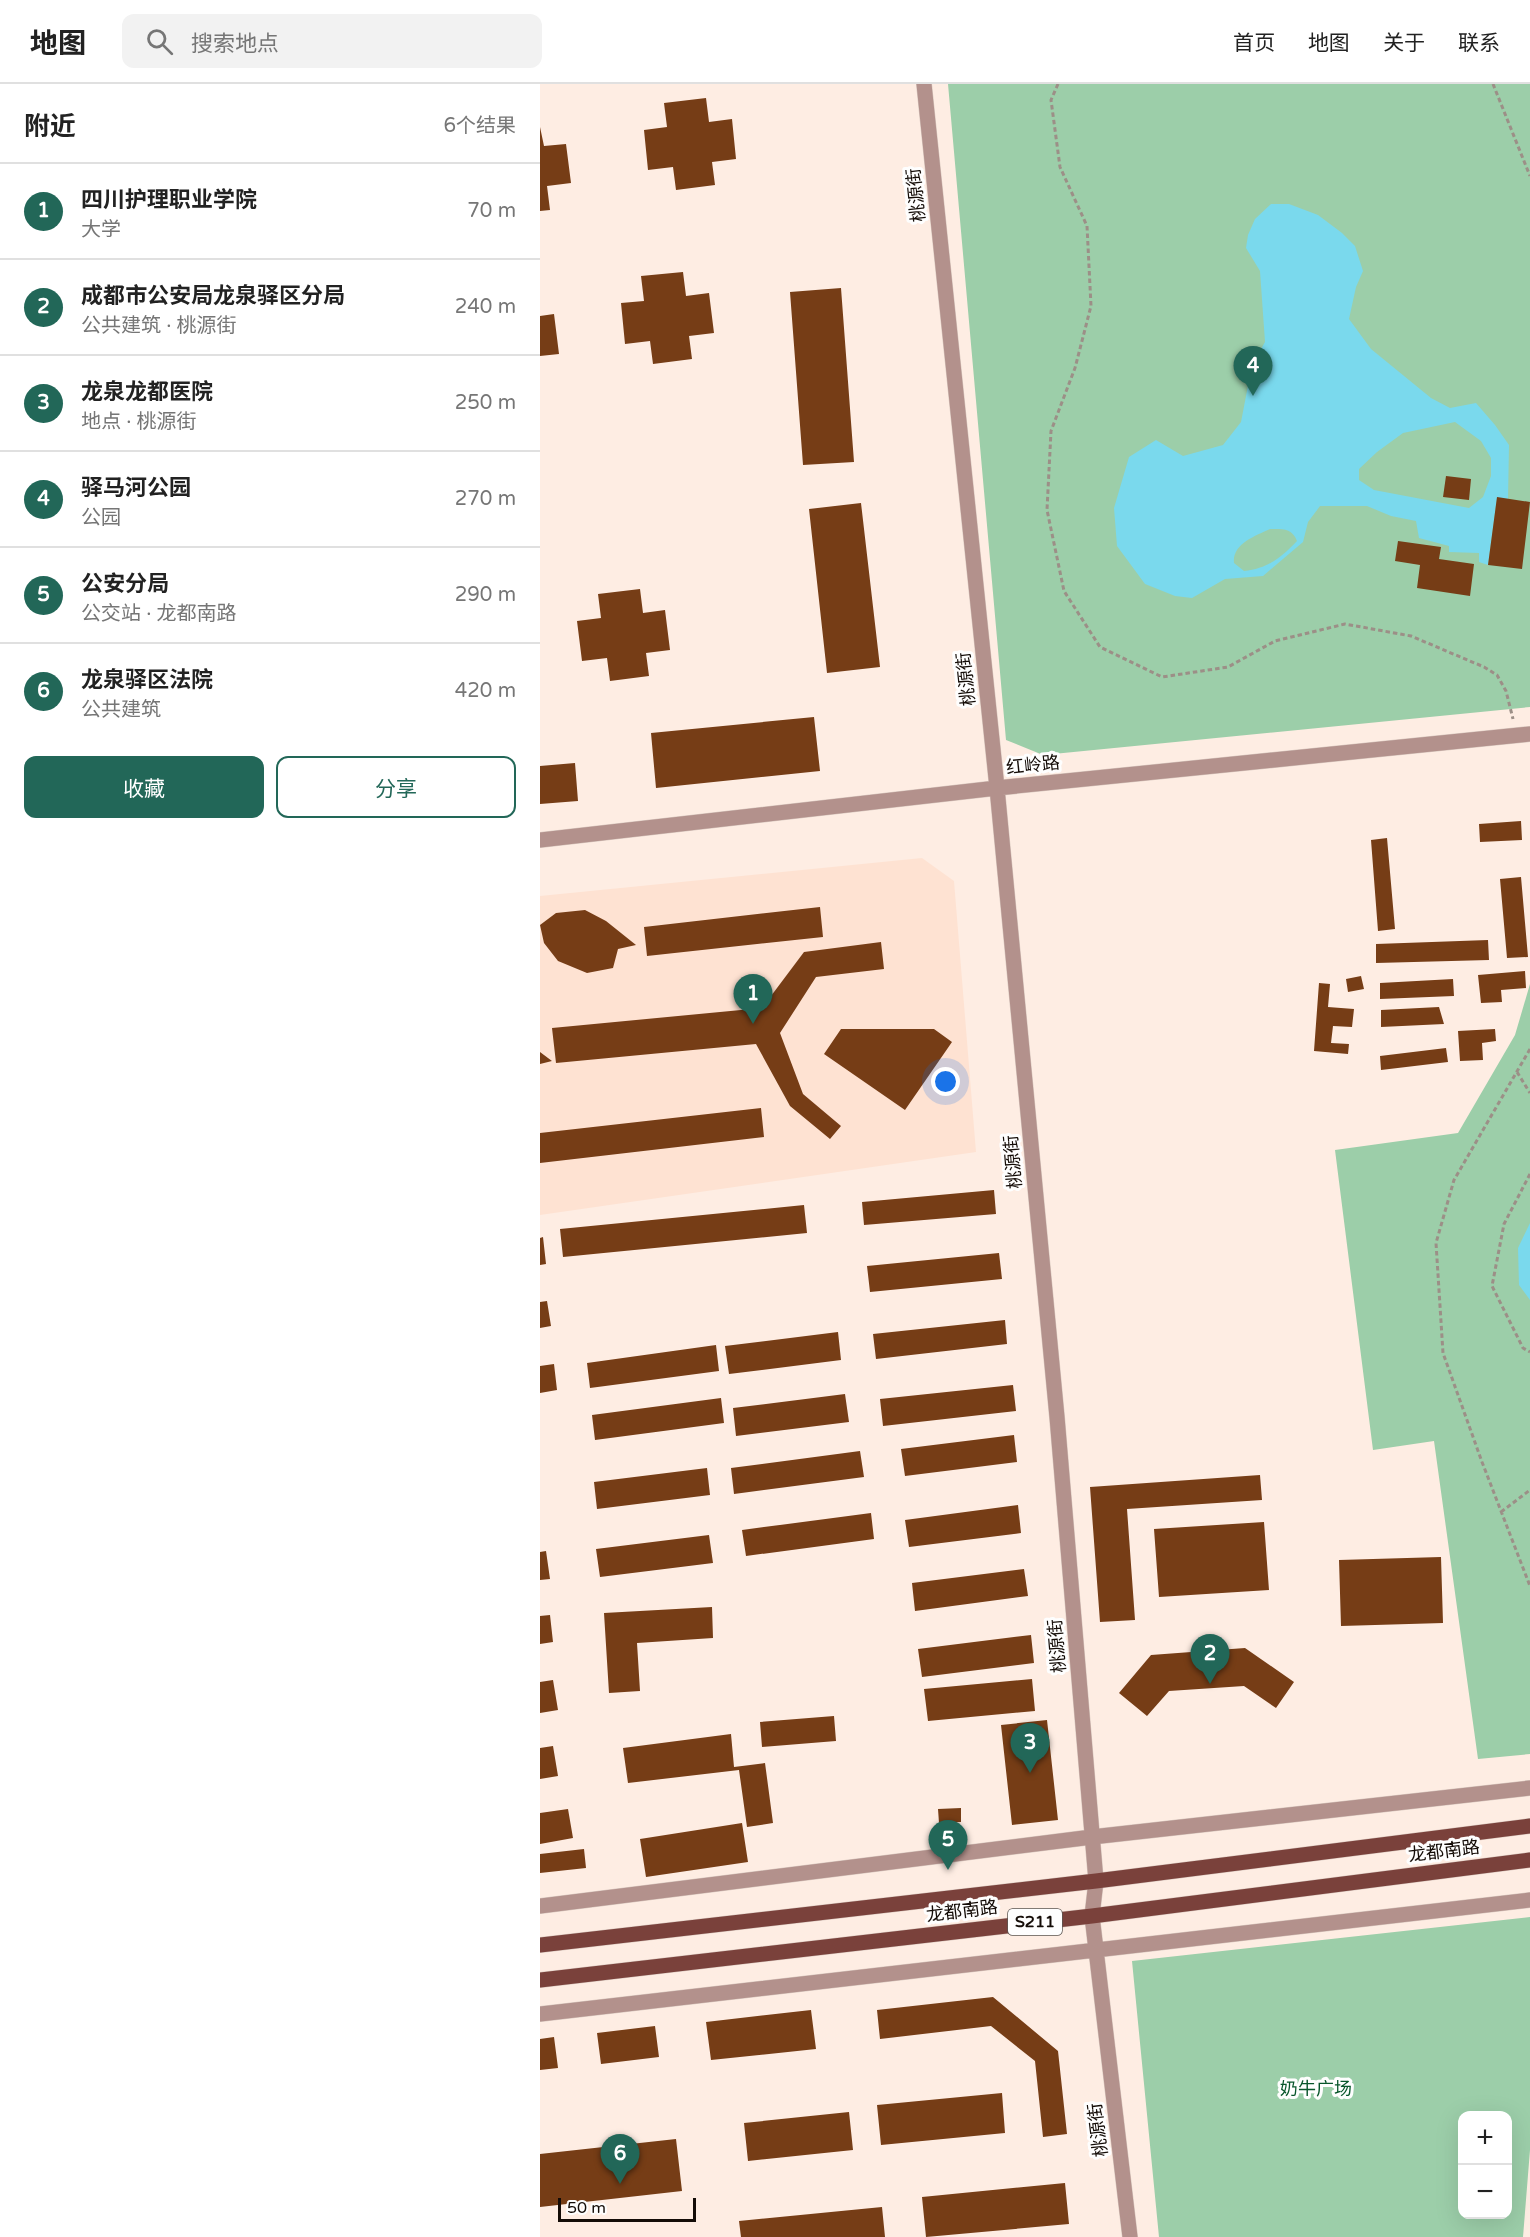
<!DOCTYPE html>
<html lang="zh">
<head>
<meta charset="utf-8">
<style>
	body { margin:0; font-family:"Varela Round","Noto Sans SC",sans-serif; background:#f2f2f2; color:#222 }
	.controls { position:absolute; right:18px; bottom:18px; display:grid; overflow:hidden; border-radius:12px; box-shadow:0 6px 24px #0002 }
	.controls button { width:54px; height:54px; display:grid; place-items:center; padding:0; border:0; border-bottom:2px solid #e0e0e0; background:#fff; color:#222; font:30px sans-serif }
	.scale { position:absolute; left:18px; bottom:15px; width:138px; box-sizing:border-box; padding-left:6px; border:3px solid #140c07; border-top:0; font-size:16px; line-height:21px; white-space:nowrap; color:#140c07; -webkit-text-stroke:4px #fefefe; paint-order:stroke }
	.you { position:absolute; left:406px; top:998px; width:21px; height:21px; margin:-15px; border:4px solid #fff; border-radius:50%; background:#1a73e8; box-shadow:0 0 0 9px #1a73e833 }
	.badge { display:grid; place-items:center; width:39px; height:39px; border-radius:50%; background:#226758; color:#fff; font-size:20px; font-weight:700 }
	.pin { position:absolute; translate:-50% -50px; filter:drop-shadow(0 2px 3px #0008) }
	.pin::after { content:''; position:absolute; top:32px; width:21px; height:18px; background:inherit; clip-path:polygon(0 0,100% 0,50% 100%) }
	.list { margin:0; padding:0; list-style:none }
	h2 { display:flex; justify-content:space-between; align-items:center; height:78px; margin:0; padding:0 24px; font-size:26px }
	h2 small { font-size:20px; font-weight:400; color:#767676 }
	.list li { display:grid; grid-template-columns:39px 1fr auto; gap:18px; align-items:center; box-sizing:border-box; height:96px; padding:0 24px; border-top:2px solid #e0e0e0 }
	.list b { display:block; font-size:22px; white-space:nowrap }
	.list p { margin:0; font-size:20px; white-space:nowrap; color:#767676 }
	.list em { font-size:20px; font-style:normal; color:#767676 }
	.actions { display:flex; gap:12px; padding:18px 24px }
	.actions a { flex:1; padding:14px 0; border:2px solid #226758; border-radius:12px; text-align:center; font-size:21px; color:#226758 }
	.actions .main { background:#226758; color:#fff }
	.icon { flex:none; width:33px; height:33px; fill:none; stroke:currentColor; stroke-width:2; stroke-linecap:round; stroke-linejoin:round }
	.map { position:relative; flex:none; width:990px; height:2153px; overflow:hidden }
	header { display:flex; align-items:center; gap:36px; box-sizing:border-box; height:84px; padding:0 30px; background:#fff; border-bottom:2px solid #e0e0e0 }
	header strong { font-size:28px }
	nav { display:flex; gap:33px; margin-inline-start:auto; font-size:21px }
	.search { width:420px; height:54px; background:#f2f2f2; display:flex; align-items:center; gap:15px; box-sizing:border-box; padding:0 21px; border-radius:12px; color:#767676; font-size:22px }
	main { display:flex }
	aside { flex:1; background:#fff }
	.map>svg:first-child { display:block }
	.built { fill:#fee2d2 }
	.green { fill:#9ccea9; fill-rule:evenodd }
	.water { fill:#7ad9ed; fill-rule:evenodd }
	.building { fill:#763d16 }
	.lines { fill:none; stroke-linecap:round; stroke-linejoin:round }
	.minor-casing { stroke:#d9c9c0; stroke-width:16 }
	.major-casing { stroke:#d9c9c0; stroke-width:16 }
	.path { stroke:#9c8f87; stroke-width:3; stroke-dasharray:4.5 3; stroke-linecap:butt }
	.minor { stroke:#b3918c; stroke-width:15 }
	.major { stroke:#7a413b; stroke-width:15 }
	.labels { text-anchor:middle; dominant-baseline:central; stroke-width:6; stroke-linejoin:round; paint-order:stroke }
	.shield { fill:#fefefe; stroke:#5a5551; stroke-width:1.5 }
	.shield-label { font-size:16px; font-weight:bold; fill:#140c07 }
	.street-label { font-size:18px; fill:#140c07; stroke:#fefefe }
	.park-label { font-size:18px; fill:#08562b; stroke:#fefefe }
</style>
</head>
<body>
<header>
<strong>地图</strong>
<div class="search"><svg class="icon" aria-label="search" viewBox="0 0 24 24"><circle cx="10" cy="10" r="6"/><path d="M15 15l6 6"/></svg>搜索地点</div>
<nav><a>首页</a><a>地图</a><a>关于</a><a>联系</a></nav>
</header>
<main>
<aside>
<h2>附近<small>6个结果</small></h2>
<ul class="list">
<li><span class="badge">1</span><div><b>四川护理职业学院</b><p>大学</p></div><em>70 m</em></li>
<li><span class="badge">2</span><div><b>成都市公安局龙泉驿区分局</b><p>公共建筑 · 桃源街</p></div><em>240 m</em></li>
<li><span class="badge">3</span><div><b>龙泉龙都医院</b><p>地点 · 桃源街</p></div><em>250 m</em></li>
<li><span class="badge">4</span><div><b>驿马河公园</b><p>公园</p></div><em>270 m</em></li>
<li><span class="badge">5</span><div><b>公安分局</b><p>公交站 · 龙都南路</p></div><em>290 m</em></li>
<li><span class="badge">6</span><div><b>龙泉驿区法院</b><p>公共建筑</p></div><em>420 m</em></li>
</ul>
<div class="actions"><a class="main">收藏</a><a>分享</a></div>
</aside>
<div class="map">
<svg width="990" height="2153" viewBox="0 0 990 2153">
	<rect width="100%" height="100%" fill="#feede3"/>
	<path class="built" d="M382,774L414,797L436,1068L0,1131V812Z"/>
	<path class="green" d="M408,0H990V623L503,671L466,656Z
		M990,900V1670L938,1675L894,1357L833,1366L795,1066L918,1049L975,951Z
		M990,1833V2066L983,2153H619L592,1877ZM922,2032H968V2130H922Z"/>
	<path class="water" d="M731,120H749L778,131L802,149L815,162L823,187L816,203L809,235L831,265L891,314L910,324L936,319L955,341L969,361L968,415L957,414L948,481L939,478V469L909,468V462L879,454L876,437L851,432L827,422H780L768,438L763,458L723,492L685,495L652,514L635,512L605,500L577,462L574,424L589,373L616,356L643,372L683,361L701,338L712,281L725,258L720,187L706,164L708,151L715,135ZM915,338L941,357L951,374V392L943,413L929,424L834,406L819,396V385L837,368L863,349ZM730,445C743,445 752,444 757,457C741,474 728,484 704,487L694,479C692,460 715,452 730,445Z
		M990,1139V1216L979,1201L978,1164Z"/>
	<path class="building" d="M166,14L169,38L192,35L196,75L172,78L175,101L136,106L133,83L108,86L104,46L127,43L124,19Z
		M0,43L4,62L26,60L31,99L7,102L10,126L0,127Z
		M143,188L146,212L169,209L174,249L149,252L152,275L113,280L110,257L85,260L81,219L104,217L101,192Z
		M301,204L314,378L263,381L250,208Z
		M14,230L19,270L0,272V232Z
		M906,392L931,395L929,416L903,413Z
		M957,413L990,418L982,485L948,481Z
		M321,419L340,583L287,589L269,425Z
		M858,457L901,463L899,475L934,480L930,512L877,504L880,481L855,477Z
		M100,505L103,529L125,526L130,566L106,569L109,592L70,597L67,574L42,577L37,537L61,534L58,510Z
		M274,633L280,687L116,704L111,649Z
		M35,679L38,717L0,720V682Z
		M981,737L982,756L940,758L939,740Z
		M847,754L855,845L838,847L831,756Z
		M981,793L988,873L967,874L960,795Z
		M280,823L283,853L107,872L104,843Z
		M45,826L66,837L96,861L78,865L73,884L47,889L18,877L4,859L0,841L16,829Z
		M948,856L949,876L836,879V860Z
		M341,858L344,885L276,893L240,949L263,1010L301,1042L290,1055L250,1022L216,960L16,979L12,944L222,924L264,868Z
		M985,887L986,904L961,906L962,918L941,919L938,891Z
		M821,892L824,905L808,908L806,895Z
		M913,895L914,912L840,915V899Z
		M779,899L790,900L788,923L814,925L812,943L793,942L791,959L809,960L808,970L774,967Z
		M899,923L904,940L841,943V926Z
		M301,945H394L412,958L365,1026L284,970Z
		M955,945L956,957L942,959L943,976L920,977L918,947Z
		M906,964L908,978L841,986L840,972Z
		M0,968L12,977L0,980Z
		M221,1024L224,1053L0,1079V1049Z
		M454,1106L456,1130L324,1141L322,1118Z
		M264,1121L267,1149L23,1173L20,1145Z
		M3,1153L6,1180L0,1181V1154Z
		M459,1169L462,1195L330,1208L327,1182Z
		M7,1217L11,1242L0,1244V1218Z
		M465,1236L467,1260L336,1275L333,1250Z
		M298,1248L301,1276L189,1290L185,1262Z
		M176,1261L179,1287L50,1304L47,1279Z
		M14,1280L17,1306L0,1309V1282Z
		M473,1301L476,1327L343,1342L340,1315Z
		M305,1310L309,1338L196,1352L193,1324Z
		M181,1314L184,1339L55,1356L52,1331Z
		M474,1351L477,1378L365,1392L361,1365Z
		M320,1367L324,1393L194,1410L191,1384Z
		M167,1384L170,1411L57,1425L54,1398Z
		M720,1391L722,1416L587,1425L595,1536L560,1538L550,1403Z
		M478,1421L481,1449L369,1463L365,1436Z
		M331,1429L334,1455L206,1472L202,1446Z
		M724,1438L729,1506L619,1513L614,1445Z
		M169,1451L173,1479L60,1493L56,1465Z
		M6,1467L10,1495L0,1496V1468Z
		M901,1473L903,1539L801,1542L799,1476Z
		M484,1485L488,1512L375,1527L372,1499Z
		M172,1523L173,1554L97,1559L100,1607L69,1609L64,1529Z
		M10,1531L13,1558L0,1560V1532Z
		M491,1551L494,1579L382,1593L378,1565Z
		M705,1564L754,1598L736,1624L704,1602L629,1607L607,1632L579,1609L611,1571Z
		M492,1595L495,1627L388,1637L384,1605Z
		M13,1596L18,1626L0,1629V1598Z
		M294,1632L296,1657L222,1663L220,1638Z
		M507,1636L518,1736L472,1741L461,1641Z
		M191,1650L194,1683L225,1679L233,1739L207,1743L199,1686L88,1699L83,1664Z
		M13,1662L18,1692L0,1695V1664Z
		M421,1724V1738L399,1739L398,1725Z
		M28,1725L33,1754L0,1760V1729Z
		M202,1739L208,1778L106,1793L100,1755Z
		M44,1765L46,1784L0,1789V1770Z
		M453,1913L518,1967L527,2050L503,2053L495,1977L451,1942L340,1955L337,1926Z
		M271,1926L276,1965L171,1976L166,1938Z
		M115,1942L119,1973L61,1980L57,1949Z
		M14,1953L18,1984L0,1986V1955Z
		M462,2009L465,2049L341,2061L337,2021Z
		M309,2028L313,2066L208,2077L204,2039Z
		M136,2055L142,2107L0,2123V2070Z
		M525,2099L529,2140L386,2153L382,2113Z
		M342,2123L345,2153H201L199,2137Z"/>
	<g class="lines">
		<defs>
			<path id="minor" d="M384,0L457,704L517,1333L556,1797L552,1832L590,2153
				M0,756L457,704L990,650
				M0,1822L552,1753L990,1704
				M0,1930L990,1816"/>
			<path id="major" d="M0,1861L556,1797L990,1742
				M0,1896L552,1832L990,1776"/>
		</defs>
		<use href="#minor" class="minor-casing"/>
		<use href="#major" class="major-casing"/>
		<path class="path" d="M518,0L511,16L520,83L547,142L551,222L535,284L511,347L507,426L524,507L560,563L622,593L688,583L735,557L805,540L871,552L944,583L957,591L966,607L973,635
			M953,0L990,92
			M990,965L914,1096L896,1159L903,1269L942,1378L990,1502
			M977,988L990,1009
			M990,1090L964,1140L952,1202L983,1264L990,1268
			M961,1428L990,1406"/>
		<use href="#minor" class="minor"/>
		<use href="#major" class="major"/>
	</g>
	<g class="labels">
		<rect class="shield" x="468" y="1825" width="54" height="26" rx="4.5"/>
		<g class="shield-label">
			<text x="495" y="1838">S211</text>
		</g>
		<g class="street-label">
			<text transform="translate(376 111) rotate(-96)">桃源街</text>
			<text transform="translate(426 595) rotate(-96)">桃源街</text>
			<text transform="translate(493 681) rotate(-6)">红岭路</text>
			<text transform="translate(473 1078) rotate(-95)">桃源街</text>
			<text transform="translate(517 1562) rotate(-95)">桃源街</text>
			<text transform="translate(904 1767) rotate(-7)">龙都南路</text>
			<text transform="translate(422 1827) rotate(-7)">龙都南路</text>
			<text transform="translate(558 2046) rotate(-97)">桃源街</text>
		</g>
		<g class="park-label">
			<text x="776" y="2005">奶牛广场</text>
		</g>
	</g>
</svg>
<div class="controls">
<button>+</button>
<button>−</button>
</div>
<div class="scale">50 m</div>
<div class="you"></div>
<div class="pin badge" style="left:213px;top:940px">1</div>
<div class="pin badge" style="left:670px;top:1600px">2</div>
<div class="pin badge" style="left:490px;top:1689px">3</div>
<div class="pin badge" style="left:713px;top:312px">4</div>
<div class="pin badge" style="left:408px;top:1786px">5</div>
<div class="pin badge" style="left:80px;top:2100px">6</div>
</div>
</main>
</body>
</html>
